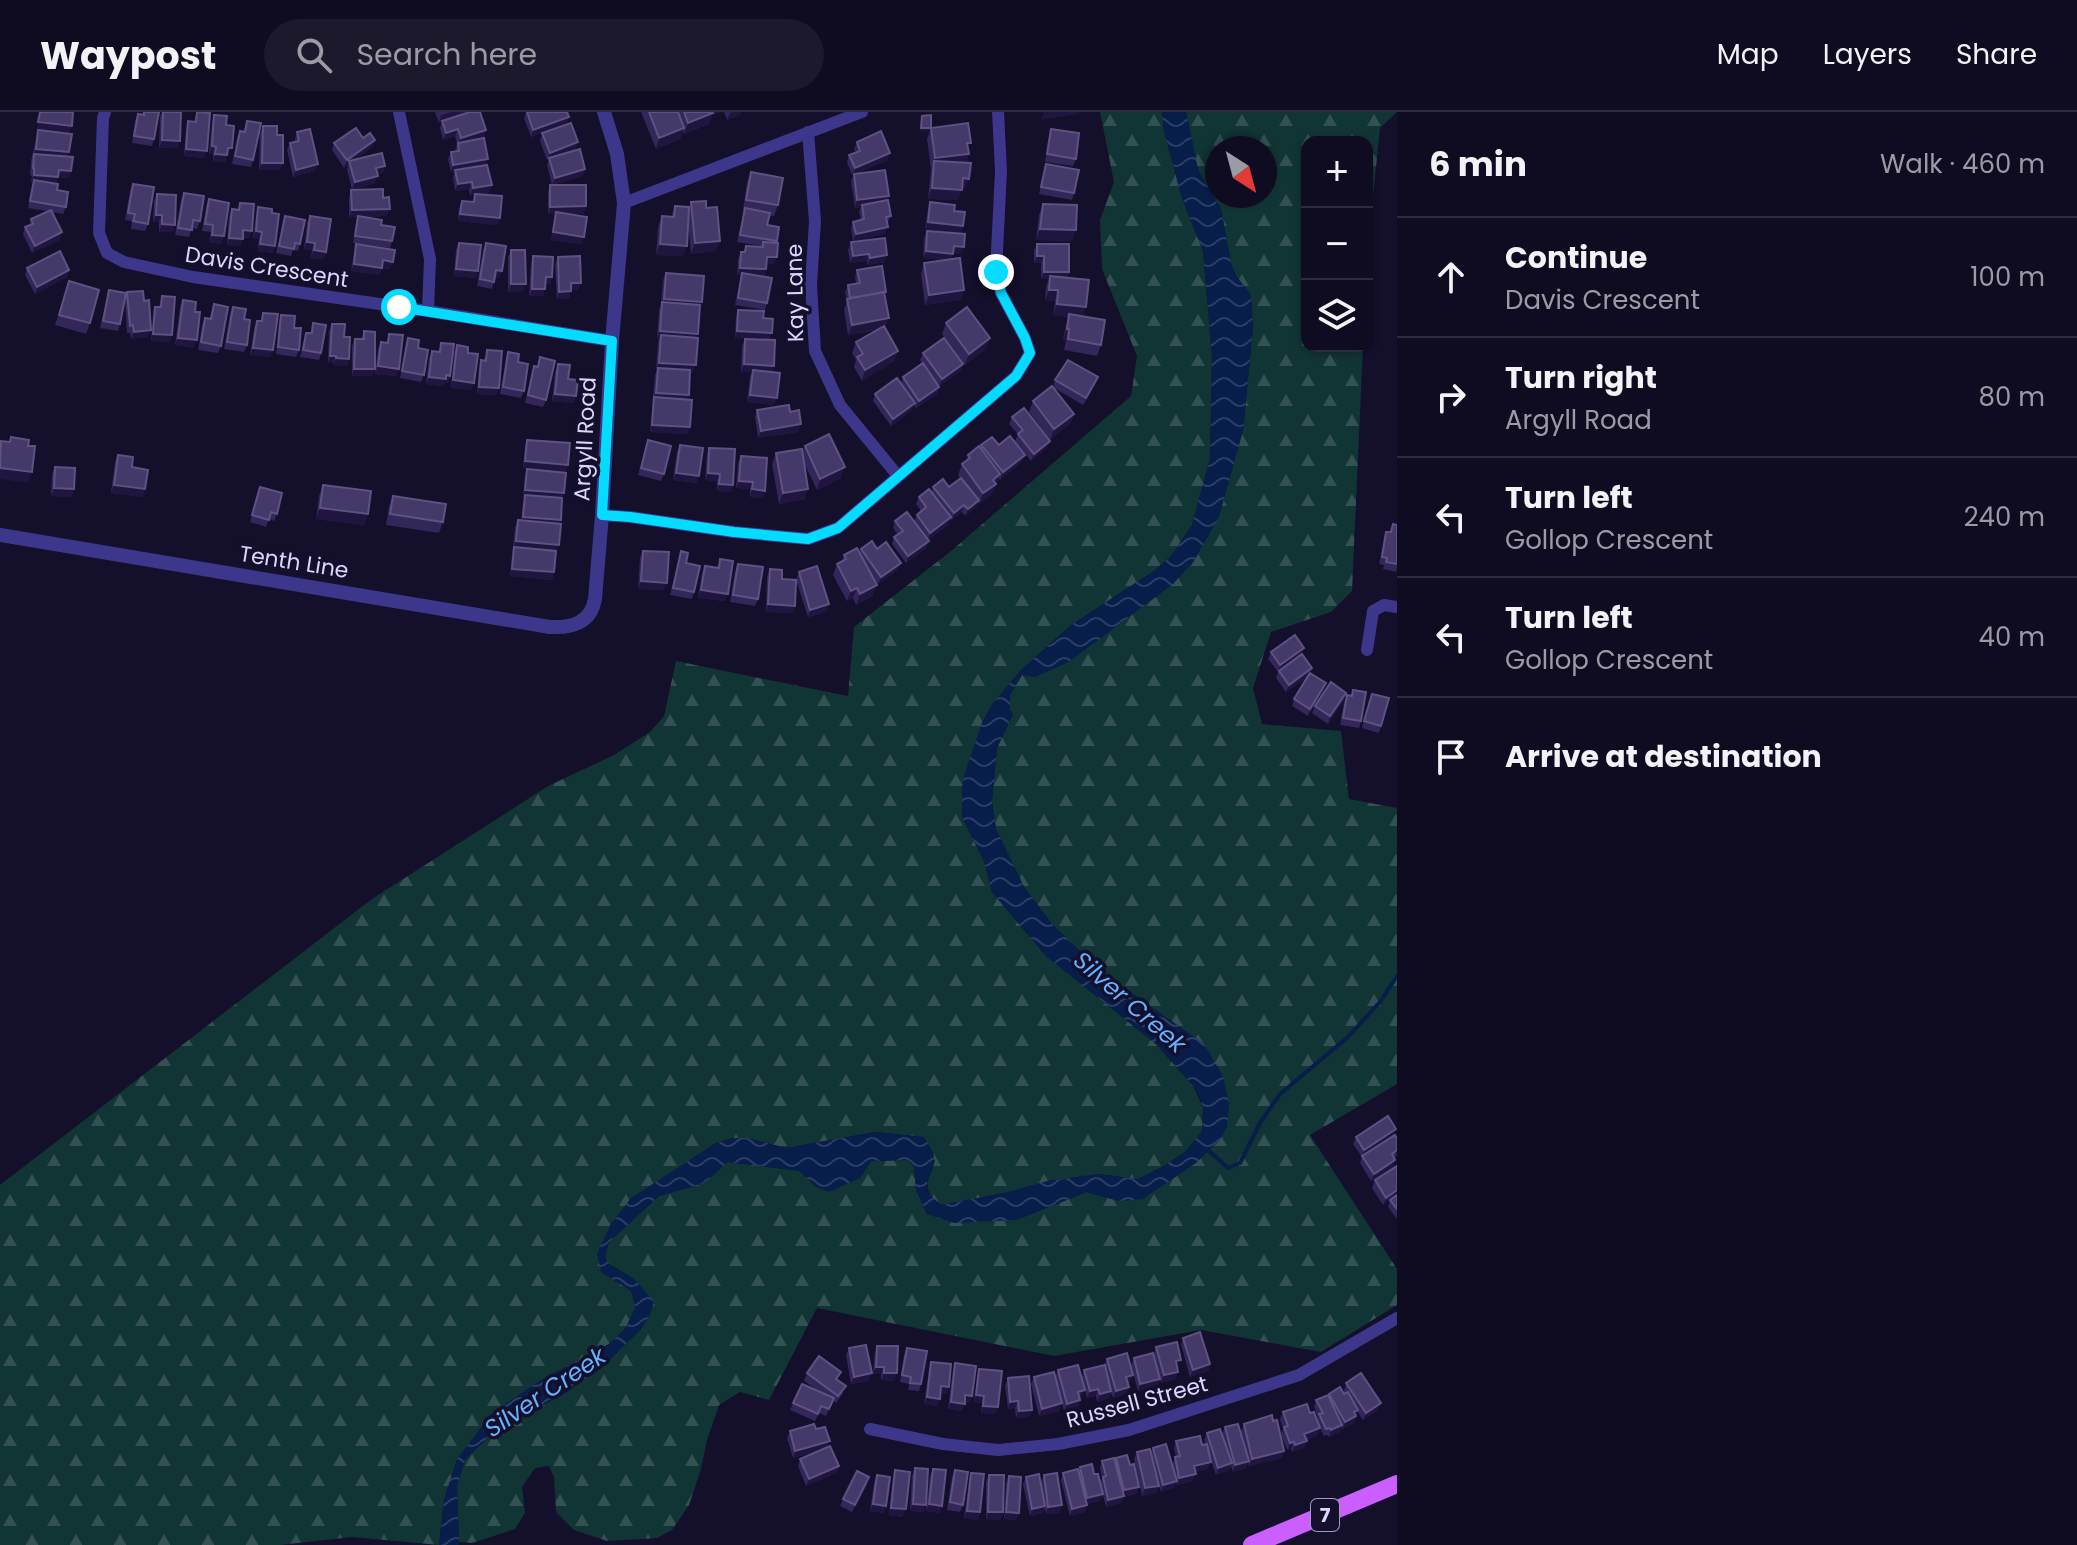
<!DOCTYPE html>
<html lang="en">
<head>
<meta charset="utf-8">
<style>
	body { margin:0; font-family:Poppins,sans-serif; background:#1d192d; color:#f1f3f6 }
	.controls { position:absolute; right:24px; top:24px; display:grid; overflow:hidden; border-radius:16px; box-shadow:0 2px 6px #0004 }
	.controls button { width:72px; height:72px; display:grid; place-items:center; padding:0; border:0; border-bottom:2px solid #2f2b3e; background:#0f0b20; color:#f1f3f6; font:40px sans-serif }
	.compass { position:absolute; left:1205px; top:24px; width:72px; height:72px; border-radius:50%; background:#0f0b20; box-shadow:0 2px 6px #0004; rotate:144deg }
	.stop { position:absolute; width:24px; height:24px; margin:-18px; border:6px solid #03dbff; border-radius:50%; background:#fff }
	.stop.end { background:#03dbff; border-color:#fff; box-shadow:0 2px 8px #0008 }
	.list { margin:0; padding:0; list-style:none }
	h2 { display:flex; justify-content:space-between; align-items:center; height:104px; margin:0; padding:0 32px; font-size:34px }
	h2 small { font-size:26px; font-weight:400; color:#9b9ba5 }
	.list li { display:grid; grid-template-columns:52px 1fr auto; gap:24px; align-items:center; box-sizing:border-box; height:120px; padding:0 32px; border-top:2px solid #2f2b3e }
	.list b { display:block; font-size:30px; white-space:nowrap }
	.list p { margin:0; font-size:26px; white-space:nowrap; color:#9b9ba5 }
	.list em { font-size:26px; font-style:normal; color:#9b9ba5 }
	.icon { flex:none; width:44px; height:44px; fill:none; stroke:currentColor; stroke-width:2; stroke-linecap:round; stroke-linejoin:round }
	.map { position:relative; flex:none; width:1397px; height:1433px; overflow:hidden }
	header { display:flex; align-items:center; gap:48px; box-sizing:border-box; height:112px; padding:0 40px; background:#0f0b20; border-bottom:2px solid #2f2b3e }
	header strong { font-size:38px }
	nav { display:flex; gap:44px; margin-inline-start:auto; font-size:28px }
	.search { width:560px; height:72px; background:#1d192d; display:flex; align-items:center; gap:20px; box-sizing:border-box; padding:0 28px; border-radius:44px; color:#9b9ba5; font-size:30px }
	main { display:flex }
	aside { flex:1; background:#0f0b20 }
	.map>svg:first-child { display:block }
	.forest { fill:url(#forest-firs); fill-rule:evenodd }
	.water { fill:url(#water-waves) }
	.lines { fill:none; stroke-linecap:round; stroke-linejoin:round }
	.stream { stroke:#071d4a; stroke-width:4 }
	.minor { stroke:#3d378c; stroke-width:12 }
	.tertiary { stroke:#3d378c; stroke-width:14 }
	.primary { stroke:#ca5eff; stroke-width:18 }
	.wall { fill:#332659 }
	.shaded-wall { fill:#1f153e }
	.building { fill:#45396a; stroke:#5d5282; stroke-width:2 }
	.route { stroke:#03dbff; stroke-width:10 }
	.labels { text-anchor:middle; dominant-baseline:central; stroke-width:7; stroke-linejoin:round; paint-order:stroke }
	.shield { fill:#140f2a; stroke:#a19bbf; stroke-width:2 }
	.shield-label { font-size:20px; font-weight:bold; fill:#ddd7ff }
	.street-label { font-size:22px; fill:#ddd7ff; stroke:#140f2a }
	.water-label { font-size:24px; font-style:italic; fill:#65b1ff; stroke:#140f2a }
</style>
</head>
<body>
<header>
<strong>Waypost</strong>
<div class="search"><svg class="icon" aria-label="search" viewBox="0 0 24 24"><circle cx="10" cy="10" r="6"/><path d="M15 15l6 6"/></svg>Search here</div>
<nav><a>Map</a><a>Layers</a><a>Share</a></nav>
</header>
<main>
<div class="map">
<svg width="1397" height="1433" viewBox="0 0 1397 1433">
	<defs>
		<pattern id="forest-firs" width="22" height="20" patternUnits="userSpaceOnUse" patternTransform="scale(2)"><rect width="22" height="20" fill="#113434"/><path d="M5 1l3.5 6h-7zM16 11l3.5 6h-7z" fill="#335152"/></pattern>
		<pattern id="water-waves" width="16" height="10" patternUnits="userSpaceOnUse" patternTransform="scale(2)"><rect width="16" height="10" fill="#071d4a"/><path d="M0 5q4-4 8 0t8 0" fill="none" stroke="#2b3d65"/></pattern>
	</defs>
	<rect width="100%" height="100%" fill="#140f2a"/>
	<path class="forest" d="M1100,0H1162L1164,19L1182,86L1203,139L1212,244L1210,347L1192,413L1171,444L1154,459L1071,513L1021,558L993,591L982,611L962,705L984,749L992,780L1046,844L1156,932L1193,974L1203,995L1202,1019L1185,1040L1162,1055L1138,1067L1098,1062L1048,1069L1009,1080L941,1093C921,1078 927,1070 935,1049L926,1028L923,1025L875,1020L786,1036L747,1026H733L716,1031L631,1087L610,1113L601,1160L630,1178L633,1184L635,1197L625,1217L609,1232L538,1270L457,1347L444,1388L439,1433L352,1425L280,1433H0V1073L372,787L548,674L614,643L650,620L664,604L676,549L848,584L854,515L951,439L1131,284L1137,244L1102,157L1100,108L1114,70Z
		M1186,0H1397L1380,16L1367,143V30H1307V234H1363L1352,479L1331,500L1271,520L1253,576L1262,612L1341,619L1349,687L1397,696V972L1310,1023L1397,1157V1193L1321,1240L1201,1218L1054,1244L817,1196L769,1288L740,1280L719,1293L707,1328L701,1357L689,1393L672,1418L657,1426L607,1429L574,1418L556,1400L554,1365L549,1354L535,1356L522,1375L525,1401L515,1417L472,1431L459,1430L457,1373L465,1348L495,1318L562,1283L601,1256L641,1217L634,1167L609,1152L605,1144L609,1130L659,1084L704,1071L728,1050L800,1059L816,1075L860,1066L871,1049L908,1048L914,1055L916,1078L927,1102L1016,1108L1087,1080L1119,1089L1220,1028L1204,932L1103,861L1053,813L1024,775L996,717L992,689L997,636L1013,602L1010,598V583L1022,563L1173,472L1243,319L1253,215L1251,183L1236,164L1231,151L1221,97L1198,58ZM1217,36H1265V84H1217Z"/>
	<path class="water" d="M1162,0H1186L1198,58L1221,97L1231,151L1236,164L1251,183L1253,215L1243,319L1219,405L1194,449L1173,472L1069,550L1035,565L1022,563L1010,583V598L1013,602L997,636L992,689L996,717L1024,775L1053,813L1103,861L1204,932L1223,964L1229,992L1227,1015L1220,1028L1196,1051L1143,1087L1119,1089L1086,1080L1016,1108L954,1111L927,1102L916,1078L914,1055L908,1048L871,1049L860,1066L829,1080L816,1075L800,1059L728,1050L704,1071L659,1084L609,1130L605,1144L609,1152L634,1167L654,1189L650,1203L641,1217L601,1256L562,1283L495,1318L465,1348L457,1373L459,1433H439L444,1388L457,1347L492,1301L538,1270L609,1232L625,1217L635,1197L633,1184L630,1178L601,1160L597,1142L610,1114L631,1086L716,1031L733,1026H747L786,1036L875,1020L923,1025C928,1031 935,1041 934,1048C934,1069 913,1073 942,1093L1008,1080L1048,1069L1098,1062L1138,1067L1162,1055L1185,1040L1202,1019L1203,995L1200,986L1193,974L1178,957L1156,932L1046,844L992,780L984,749L962,705V677L964,663L982,611L993,591L1021,558L1071,513L1154,459L1171,444L1192,413L1210,347L1212,244L1203,139L1182,86L1164,19Z"/>
	<g class="lines">
		<path class="stream" d="M1207,1037L1228,1056L1240,1051L1260,1011L1280,982L1348,925L1380,890L1397,864"/>
		<path class="minor" d="M105,0L103,6L99,121L107,141L124,150L193,165L428,199L612,229
			M399,0L430,147L428,199
			M808,20L815,109L811,173L815,239L840,293L898,364
			M624,91L862,0
			M602,403L630,405L734,420L808,427L838,416L1016,264L1030,241L1025,226L1001,181L996,160L1001,59L998,0
			M1367,538L1373,499L1384,493L1397,495
			M870,1317L943,1332L998,1338L1058,1332L1129,1318L1299,1263L1397,1206"/>
		<path class="tertiary" d="M0,423L550,515C571,516 591,511 595,487L602,403L612,229L624,91L617,42L604,0"/>
		<path class="primary" d="M1252,1433L1397,1372"/>
	</g>
	<path class="wall" d="M143,0H159L154,27L152,34L132,31L135,9L138,2L142,3Z
		M162,0H181L178,36H159L160,5Z
		M197,0L207,39L204,46L184,44L186,16L188,9L194,10Z
		M435,0H480L486,18L484,25L478,27L492,73L489,81L479,82L500,106L497,113L458,109L459,96L462,89L472,90L475,83L470,84L469,77L455,79L453,65L455,59L451,60L448,47L451,40L455,39L457,32L455,24L443,28L440,16L442,9L439,11Z
		M526,0H567V12L531,25L524,6Z
		M641,0H720L712,3L709,12L684,22L683,19L680,27L656,37Z
		M724,0H741L740,3L727,8Z
		M214,3L226,13L229,43H227L225,50L213,49V42H209L212,10Z
		M247,9L253,48L251,55L232,52L237,26L240,19L243,20Z
		M263,14L277,23L283,51L280,58H259L260,21Z
		M931,16L968,37L969,42L966,51L965,77H962L958,88L928,87L931,57L927,27Z
		M1051,17L1076,47L1073,54L1045,50L1049,24Z
		M38,18L68,45L69,66L58,65L56,71L57,78L66,95L63,102L52,100L60,128L32,141L23,122L25,115L29,114L31,107L47,99L28,96L33,71H31L32,64L30,63L31,49Z
		M297,20L315,59L293,65L287,38L290,31L295,30V27Z
		M542,21L578,30L575,37L558,44L583,64L552,73L547,53L549,47L547,48L540,29Z
		M363,26L375,28L372,35L355,48L385,54L383,61L377,62L375,71L352,78L347,57L348,53L344,56L332,38L334,31Z
		M857,30L888,48L855,62L887,88L891,104L887,111L885,122L853,129L851,117L853,110L861,108L859,100L861,95L855,96L851,69L854,62L852,63L847,50L849,43L856,41L854,37Z
		M1046,52L1074,81L1072,88L1039,82Z
		M751,60L778,93L774,104L769,103L767,113L779,115L776,131L777,145L774,152H767L764,164L767,191L765,198L735,193L741,163H737L738,147L741,140H743L746,134H762L737,130L744,99L743,98L747,71Z
		M133,72L148,112L145,119L131,117L132,109L125,108L130,79Z
		M550,73L584,102H568L582,132L551,128L556,102H548V80Z
		M351,78L383,86L387,104L361,105L381,113L392,129L390,136L353,131L356,111L358,105H349V86Z
		M184,81L200,109L197,117L192,116L189,125L175,123L181,88Z
		M157,82L175,113L172,120H159V110H153L154,89Z
		M209,87L224,124L221,132L209,130L211,120L202,119L206,95Z
		M691,90L706,96L716,139L691,142L688,109L683,144L656,143L658,115L662,104L671,105L675,94L689,97Z
		M930,90L954,99L961,121L925,117L928,97Z
		M240,91L252,119L249,126H243L240,134L227,133L229,104L232,97H238Z
		M1043,92L1072,129L1036,128L1039,103Z
		M258,95L272,101L275,134L272,141L258,139L259,127H253L256,103Z
		M285,104L300,132L298,139L293,138L291,144L276,141Z
		M310,104L326,140L324,147L311,146L312,138L304,137L307,111Z
		M927,119L961,142L953,141L951,147L964,178L960,188L925,193L921,162L924,151L945,148L923,146L924,126Z
		M851,130L885,150L867,153V149L850,151L848,138Z
		M459,131L476,166L454,164L456,138Z
		M486,131L499,166H495L492,177L477,174L483,138Z
		M356,132L390,157L382,156L379,163L351,159L354,140Z
		M1037,132L1069,160L1067,166L1083,205L1101,233L1097,244L1064,238L1066,228H1063L1066,213L1069,205L1053,203L1055,189L1045,188L1046,175L1049,167H1041V151H1034V139Z
		M511,138L523,179L508,180V145Z
		M533,144L552,165L550,172H545L543,184H529L531,152Z
		M558,145L578,178H571L569,186L557,187L555,152Z
		M27,156L69,158L67,165L35,182L25,163Z
		M857,158L886,180L884,184L885,216L898,239L894,249L862,269L854,255L856,248L852,241L856,230L877,218L848,223L844,198L847,189L845,180L848,173L856,172L855,165Z
		M666,161L700,197L693,261L690,260L687,288L690,315L687,322L650,320L655,263L657,258H656L658,230L659,227L657,226L659,198L661,193L663,168Z
		M69,169L90,211L86,222L55,213Z
		M109,178L120,212L118,219L100,216Z
		M127,180L144,189L151,218L148,225L131,227L130,221H127L125,188Z
		M162,184L170,230L151,229L153,202L155,195H159Z
		M183,188L194,236L175,233L180,195Z
		M214,192L221,234L218,241L198,238L202,214L205,206L210,207Z
		M233,195L244,207L247,233L244,240L224,237L230,202Z
		M738,198L763,206L735,226L736,205Z
		M263,201L271,245L250,243L254,216L257,209H261Z
		M281,203L299,238L296,245L276,242L279,210Z
		M313,211L321,241L319,248L300,245L306,221H310Z
		M946,211L986,237L965,253L942,222Z
		M332,212L344,225L349,247L347,254L333,253V251H328L329,219Z
		M364,219L375,257L372,264H352V234L355,227H361Z
		M389,222L396,264L375,262L378,237L381,230L386,231Z
		M408,226L418,236L424,263L421,270L400,266L406,233Z
		M745,227L772,260L774,293L747,290L750,265L752,260H741L742,234Z
		M441,231L450,264L448,271H444L443,274L426,272L429,246L432,239H439Z
		M457,233L468,241L472,278L451,276L454,241Z
		M487,238L497,283L477,282L479,255L481,248H484Z
		M508,240L518,250L524,279L521,286L500,282L506,247Z
		M923,241L963,252L961,259L939,274L937,282L916,296L914,293L912,298L891,314L873,289L875,282L901,271L903,265L923,252L920,248Z
		M540,245L546,288L543,295L525,291L532,261L534,254L537,255Z
		M558,252L568,267L576,284L573,291L552,289L555,260Z
		M1098,265L1095,273L1083,293L1054,276L1074,302L1070,312L1050,328L1029,300L1033,289L1053,275L1055,268Z
		M757,298L790,300L798,320L758,326L755,305Z
		M1012,305L1047,336L1031,349L1015,329L1018,322L1009,312Z
		M527,328L568,353L565,360L523,356L525,335Z
		M648,328L664,362L661,369L638,363Z
		M680,333L697,371L673,368L677,340Z
		M981,333H999L1022,350L1000,368L999,366L992,382L979,392L978,390L976,395L965,404L962,400L952,408L950,407L948,413L928,428L926,436L906,451L892,432L894,425L898,423L893,416L895,409L914,410L917,403L921,399L916,392L919,385L931,380L933,375H949L960,366L958,363L962,352L966,349L968,343L980,335Z
		M805,334L841,366L817,378L805,353V387L779,392L772,352L776,341L802,340Z
		M709,336L733,373L731,380L717,379V369L705,368L707,343Z
		M118,343L132,355L145,377L142,385L111,381L115,350Z
		M741,344L765,379L762,386L750,385V377L736,376L738,351Z
		M55,355L74,377L71,385L51,384L52,362Z
		M527,357L564,381L562,387L554,460L552,468L510,464L515,415L518,408H521L523,391L525,385H523L525,364Z
		M323,373L364,413L316,407L319,384Z
		M260,375L277,402L274,409L269,407L266,415L250,410Z
		M393,384L443,410L439,421L386,413L389,394Z
		M1393,412L1397,413V456L1396,460L1383,457L1384,453L1379,452L1384,427L1386,420H1390Z
		M861,437H877L898,458L878,472L873,465V484L856,493L853,486L847,489L833,463L837,452L842,450L844,443L860,440Z
		M643,439L664,478L638,477L640,446Z
		M681,439L686,451L694,480L692,487L670,483Z
		M720,447L725,489L698,486L702,461L705,454L717,456Z
		M738,452L758,487L755,494L730,490L735,459Z
		M770,457L782,467L796,468L799,460L829,492L826,500L808,505L796,468L795,494L793,501L766,500L767,465Z
		M1271,540L1302,542L1312,556L1310,561L1324,578L1308,604L1292,594L1294,587L1308,565L1286,580L1276,566L1278,560L1268,547Z
		M1353,578L1361,609L1359,616L1340,613L1344,590L1347,583L1351,584Z
		M1344,588L1328,612L1312,601L1315,594Z
		M1369,589L1381,614L1379,621L1362,616Z
		M1394,1024L1397,1044L1394,1045L1395,1048L1393,1055L1371,1069L1360,1051L1362,1045L1353,1032L1356,1025Z
		M1397,1054V1107L1388,1095L1390,1088L1383,1093L1372,1076L1375,1068Z
		M1183,1226L1210,1252L1208,1259L1190,1265L1181,1233Z
		M877,1234L894,1269L881,1268V1262H873L875,1241Z
		M1156,1235L1178,1255H1177L1176,1267L1161,1271L1154,1242Z
		M849,1236L869,1269L851,1272L846,1243Z
		M907,1236L921,1272L919,1279L908,1278L909,1272L900,1270L904,1243Z
		M1134,1246L1160,1267L1157,1274L1138,1279L1131,1253Z
		M1107,1247L1133,1263L1130,1270L1128,1271L1129,1275L1126,1282L1113,1286L1111,1280L1109,1286L1097,1290L1096,1284L1087,1286L1082,1265L1084,1258L1104,1253Z
		M931,1250L949,1275L946,1282L941,1281L937,1294L924,1292L929,1257Z
		M955,1251L970,1291L965,1290L962,1299L948,1297L953,1258Z
		M979,1257L995,1302L981,1301L982,1291L974,1290L977,1264Z
		M1058,1258L1082,1285L1080,1286L1078,1295L1064,1299L1055,1265Z
		M807,1261L838,1268L843,1281L836,1291L833,1289L826,1304L819,1301L815,1309L790,1298L802,1272L820,1280L804,1269Z
		M1034,1265L1059,1299L1039,1304L1031,1272Z
		M1008,1266L1032,1298L1029,1305L1016,1306L1015,1296L1008,1297L1005,1274Z
		M1346,1271L1378,1298L1363,1308L1357,1299L1354,1311L1342,1317L1341,1315L1340,1320L1329,1325L1327,1323L1324,1324L1320,1316L1317,1323L1306,1328L1304,1336L1292,1340L1291,1337L1287,1338L1281,1322L1283,1317L1280,1307L1283,1300L1310,1301L1317,1308L1318,1305L1314,1295L1316,1288L1328,1284L1329,1282H1346L1344,1279Z
		M1244,1312L1284,1339L1282,1346L1249,1354L1248,1350L1246,1356L1233,1360L1231,1354L1229,1358L1216,1363L1209,1342L1208,1357L1195,1360L1193,1369L1177,1373L1176,1370L1174,1376L1161,1380L1158,1371L1159,1374L1156,1381L1142,1384L1134,1347L1137,1340H1151L1153,1336L1172,1352L1176,1345L1174,1336L1176,1329L1202,1333H1206L1204,1328L1207,1321L1222,1322L1225,1315L1245,1334L1241,1319Z
		M816,1317L839,1354L836,1361L806,1374L798,1354L800,1347L823,1337L793,1346L787,1326L790,1319Z
		M1116,1346L1137,1382L1123,1385L1121,1391L1106,1395L1103,1383L1100,1389L1087,1392L1085,1400L1070,1404L1061,1368L1063,1361L1079,1358L1080,1355L1094,1362L1100,1372L1102,1366L1100,1356L1102,1349H1115Z
		M915,1356L924,1400L910,1399L912,1364Z
		M933,1357L942,1394L939,1401L926,1399L930,1364Z
		M895,1358L903,1405L889,1403L893,1365Z
		M955,1358L963,1393L960,1400L947,1398L952,1365Z
		M971,1361L980,1400L978,1408L964,1406L969,1368Z
		M877,1363L884,1401L870,1399L874,1371Z
		M989,1363L1001,1408H986V1370Z
		M1044,1363L1062,1393L1059,1401L1046,1402L1045,1396L1043,1401L1030,1404L1023,1372L1026,1365L1043,1383L1041,1370Z
		M1009,1364L1019,1401L1016,1408L1004,1407L1006,1371Z
		M867,1372L852,1400L840,1394L843,1387Z"/>
	<path class="shaded-wall" d="M452,0H471L439,11L441,3Z
		M712,0H720L712,3L709,12L684,22L688,11Z
		M733,0H741L740,3L727,8L730,1Z
		M1044,0H1079V2L1041,8Z
		M569,5L567,12L531,25L533,18Z
		M38,10L72,14L69,21L36,18Z
		M684,16L680,27L656,37L659,26Z
		M921,16H931L929,19H920Z
		M458,17L455,24L443,28L446,21Z
		M486,18L484,25L458,34L461,26Z
		M162,28L180,29L178,36H159Z
		M375,28L372,35L350,52L349,49L348,53L344,56L347,48Z
		M578,30L575,37L547,48L550,41Z
		M212,34L216,35L213,42H209Z
		M228,36H232L229,43H227L225,50L213,49L215,42Z
		M36,37L69,40L67,48L33,44Z
		M186,37L207,39L204,46L184,44Z
		M890,41L888,48L852,63L855,56Z
		M969,42L965,52L934,49L931,57L935,46Z
		M488,47L486,54L451,60L453,53Z
		M262,51H283L280,58H259Z
		M318,52L315,59L293,65L296,58Z
		M385,54L383,61L373,63L376,56Z
		M585,57L583,64L552,73L555,66Z
		M59,58L71,59L69,66L58,65L56,72L31,71L34,63Z
		M378,64L375,71L352,78L355,70Z
		M963,66L969,67L965,77H959Z
		M472,70L469,77L455,79L458,72Z
		M492,73L489,81L470,84L473,76Z
		M932,76L962,78L958,88L928,87Z
		M889,84L886,92L855,96L857,88Z
		M586,94L584,102H548L550,95Z
		M390,97L387,104L349,105L352,98Z
		M460,102L500,106L497,113L458,109Z
		M156,103H162L159,110H153Z
		M928,110L963,114L961,121L925,117Z
		M162,112L175,113L172,120H159Z
		M888,115L885,122L853,129L856,122Z
		M1040,117L1076,118L1072,129L1036,128Z
		M243,118L252,119L249,126L241,125Z
		M256,119L262,120L259,127H253Z
		M62,120L60,128L32,141L35,134Z
		M553,120L584,125L582,132L551,128Z
		M212,123L224,124L221,132L209,130Z
		M229,126L243,127L240,134L227,133Z
		M720,129L716,139L691,142L695,131Z
		M307,130L315,131L312,138L304,137Z
		M260,132L275,134L272,141L258,139Z
		M660,132L687,134L683,144L656,143Z
		M954,134L964,135L961,142L951,141Z
		M314,138L326,140L324,147L311,146Z
		M926,139L953,142L951,149L923,146Z
		M869,142L867,149L850,151L853,144Z
		M887,143L885,150L867,153L870,146Z
		M1037,144H1044L1041,151H1034Z
		M767,145H777L774,152H764Z
		M383,148L393,150L390,157L382,156L379,163L351,159L354,152Z
		M740,156L766,157L764,165L737,163Z
		M456,157L478,159L476,166L454,164Z
		M69,158L67,165L35,182L37,175Z
		M496,158L502,159L499,166L493,165Z
		M1044,160H1069L1066,167H1041Z
		M546,165H552L550,172H543Z
		M571,171H581L578,178H568Z
		M511,172H526L523,179L508,180Z
		M532,177H545L543,184H529Z
		M964,178L960,188L925,193L929,183Z
		M1049,178H1058L1055,189L1045,188Z
		M571,179L569,186L557,187L559,180Z
		M664,187L702,190L700,197L661,195Z
		M1057,192L1086,195L1082,206L1053,203Z
		M889,206L885,216L848,223L852,213Z
		M1067,217H1069L1066,228H1063Z
		M151,218L148,225L131,227L134,220Z
		M660,219L698,222L695,229L661,223L659,227L657,226Z
		M737,219L772,221L769,228L735,226Z
		M153,222L172,223L170,230L151,229Z
		M178,226L197,228L194,236L175,233Z
		M990,226L986,237L965,253L969,242Z
		M253,236L273,238L271,245L250,243Z
		M898,239L894,249L862,269L865,258Z
		M330,244H336L333,251H328Z
		M336,246L349,247L347,254L333,253Z
		M659,251L696,253L693,261L656,258Z
		M744,252L774,254L772,261L741,260Z
		M963,252L961,259L939,274L942,267Z
		M378,254L399,257L396,264L375,262Z
		M354,257H375L372,264H352Z
		M446,263L450,264L448,271H444L443,274L426,272L429,265Z
		M453,268L474,271L472,278L451,276Z
		M479,275L499,276L497,283L477,282Z
		M939,275L937,282L916,296L919,289Z
		M656,281L689,283L686,290L653,288Z
		M555,282L576,284L573,291L552,289Z
		M750,283L777,286L774,293L747,290Z
		M915,291L912,298L891,314L893,307Z
		M1074,302L1070,312L1050,328L1054,317Z
		M801,312L798,320L758,326L761,319Z
		M652,313L690,315L687,322L650,320Z
		M1050,329L1047,336L1031,349L1034,342Z
		M1025,343L1022,350L1000,368L1003,360Z
		M525,349L568,353L565,360L523,356Z
		M845,355L841,366L817,378L820,367Z
		M0,356L32,360L28,371L0,367Z
		M676,361L699,364L697,371L673,368Z
		M708,361L720,362L717,369L705,368Z
		M1000,362L992,382L979,392L983,381L993,368Z
		M739,369L753,370L750,377L736,376Z
		M719,372L733,373L731,380L717,379Z
		M114,373L145,377L142,385L111,381Z
		M54,376L74,377L71,385L51,384Z
		M752,377L765,379L762,386L750,385Z
		M808,377L805,387L779,392L783,381Z
		M525,378L564,381L562,388L523,385Z
		M979,388L976,395L965,404L968,397Z
		M964,393L962,400L952,408L954,401Z
		M320,396L368,402L364,413L316,407Z
		M523,405L561,408L558,416L521,412Z
		M951,405L948,413L928,428L930,421Z
		M516,429L559,433L556,440L513,437Z
		M929,429L926,436L906,451L908,444Z
		M901,451L898,458L878,472L881,465Z
		M512,457L554,460L552,468L510,464Z
		M641,469L667,471L664,478L638,477Z
		M877,473L873,484L856,493L860,482Z
		M857,476L853,486L847,489L851,479Z
		M701,478L728,482L725,489L698,486Z
		M768,492L795,494L793,501L766,500Z
		M829,492L826,500L808,505L810,498Z
		M1304,536L1301,543L1278,560L1280,553Z
		M1312,556L1310,563L1286,580L1289,573Z
		M1326,571L1324,578L1308,604L1310,597Z
		M1346,581L1344,588L1328,612L1330,604Z
		M1396,1017L1394,1025L1362,1045L1364,1038Z
		M1395,1048L1393,1055L1371,1069L1374,1062Z
		M1397,1078V1084L1383,1093L1386,1086Z
		M1210,1252L1208,1259L1190,1265L1193,1258Z
		M876,1255H884L881,1262H873Z
		M1178,1260L1176,1267L1161,1271L1164,1263Z
		M872,1261L869,1269L851,1272L854,1265Z
		M884,1261H897L894,1269L881,1268Z
		M1133,1263L1130,1270L1124,1272L1126,1265Z
		M1160,1267L1157,1274L1138,1279L1140,1272Z
		M941,1274L949,1275L946,1282L939,1281Z
		M1129,1275L1126,1282L1113,1286L1116,1279Z
		M1098,1277L1096,1284L1087,1286L1090,1279Z
		M1085,1278L1082,1285L1076,1287L1078,1280Z
		M1111,1279L1109,1286L1097,1290L1100,1282Z
		M965,1283L972,1284L970,1291L963,1290Z
		M976,1283L984,1284L982,1291L974,1290Z
		M927,1285L940,1287L937,1294L924,1292Z
		M1080,1288L1078,1295L1064,1299L1067,1292Z
		M1018,1289L1015,1296L1008,1297L1010,1290Z
		M951,1290L965,1292L962,1299L948,1297Z
		M1062,1291L1059,1299L1039,1304L1042,1297Z
		M1381,1291L1378,1298L1363,1308L1366,1301Z
		M983,1294L998,1295L995,1302L981,1301Z
		M1032,1298L1029,1305L1016,1306L1019,1299Z
		M1358,1298L1354,1311L1342,1317L1345,1310L1354,1300Z
		M1342,1313L1340,1320L1329,1325L1331,1318Z
		M1320,1316L1317,1323L1302,1329L1304,1322Z
		M830,1329L827,1336L793,1346L795,1339Z
		M1307,1329L1304,1336L1292,1340L1295,1333Z
		M1294,1330L1291,1337L1287,1338L1290,1331Z
		M1284,1339L1282,1346L1249,1354L1252,1347Z
		M1249,1349L1246,1356L1233,1360L1235,1353Z
		M1211,1350L1208,1357L1191,1361L1194,1354Z
		M1232,1351L1229,1358L1216,1363L1218,1356Z
		M839,1354L836,1361L806,1374L809,1367Z
		M1196,1362L1193,1369L1177,1373L1179,1366Z
		M1177,1369L1174,1376L1161,1380L1163,1373Z
		M1159,1374L1156,1381L1142,1384L1145,1376Z
		M1139,1375L1137,1382L1123,1385L1121,1391L1106,1395L1108,1388L1122,1384L1124,1378Z
		M1103,1382L1100,1389L1085,1393L1087,1386Z
		M873,1392L886,1394L884,1401L870,1399Z
		M913,1392L926,1393L924,1400L910,1399Z
		M929,1392L942,1394L939,1401L926,1399Z
		M1062,1393L1059,1401L1046,1402L1048,1395Z
		M1087,1393L1085,1400L1070,1404L1072,1397Z
		M1045,1394L1043,1401L1030,1404L1032,1397Z
		M891,1396L906,1397L903,1405L889,1403Z
		M967,1399L980,1400L978,1408L964,1406Z
		M988,1400H1003L1001,1408H986Z
		M1006,1400L1019,1401L1016,1408L1004,1407Z"/>
	<path class="building" d="M40,0H73L72,14L38,10Z
		M144,0H159L154,27L134,24L138,2L144,3Z
		M163,0H181L180,29L162,28Z
		M197,0L210,1L207,39L186,37L188,9L196,10Z
		M470,0H480L486,18L461,26L458,17L446,21L442,9Z
		M527,0H567L569,5L533,18Z
		M649,0H678L684,16L659,26Z
		M684,0H712L713,1L688,11Z
		M214,3L227,4L226,13L234,14L232,36H228L227,43L215,42L216,35L212,34Z
		M931,3V16H921L922,4Z
		M247,9L261,11L253,48L235,44L240,19L245,20Z
		M571,11L578,30L550,41L542,21Z
		M968,11L971,31H967L969,42L935,46L931,16Z
		M263,14H277V23H283V51H262Z
		M356,16L363,26L370,21L375,28L347,48L334,31Z
		M310,17L318,52L296,58L290,31L299,29L297,20Z
		M1051,17L1079,21L1076,47L1047,42Z
		M38,18L72,22L69,40L36,37Z
		M881,19L890,41L855,56L849,43L860,39L857,30Z
		M484,26L488,47L453,53L451,40L459,39L458,31Z
		M580,37L585,57L555,66L549,46Z
		M382,41L385,54L376,56L378,64L355,70L349,49Z
		M34,42L73,45L71,59L59,58L58,65L34,63V56H33Z
		M934,49L971,51L969,67L963,66L962,78L932,76Z
		M1046,52L1079,58L1074,81L1041,75Z
		M487,53L492,73L473,76L472,70L458,72L455,58Z
		M885,58L889,84L857,88L854,62Z
		M751,60L783,66L778,93L746,88Z
		M34,68L58,72L57,78L68,80L66,95L30,89Z
		M133,72L154,75L148,112L133,109L135,102L128,101Z
		M550,73H586V94L550,95Z
		M383,77V86L389,85L390,97L352,98L351,78Z
		M184,81L204,84L200,109L193,108L192,118L178,116Z
		M157,82L176,83L175,113L162,112V103H156Z
		M475,82L502,84L500,106L460,102L462,89L474,90Z
		M209,87L229,91L224,124L212,123L213,113L205,112Z
		M888,88L891,104L886,105L888,115L856,122L853,110L864,107L862,93Z
		M706,89V96L717,95L720,129L695,131L691,90Z
		M930,90L955,93L954,99L965,100L963,114L928,110Z
		M240,91L254,92L252,119L243,118V127L229,126L232,97L239,98Z
		M1043,92L1077,93L1076,118L1040,117Z
		M675,94L689,95L687,134L660,132L662,104L674,105Z
		M258,95L272,97V101L279,102L275,134L260,132L262,120L256,119Z
		M745,96L770,101L767,113L779,115L777,129L740,123Z
		M51,98L62,120L35,134L25,115L33,112L31,107Z
		M556,100L587,105L584,125L553,120Z
		M285,104L305,108L300,132L295,131L294,137L279,134Z
		M310,104L331,107L326,140L314,138L315,131L307,130Z
		M358,104L382,108L381,113L395,115L392,129L355,124Z
		M927,119L965,122L964,135L954,134L953,142L926,139Z
		M885,126L887,143L870,146L869,142L853,144L851,130Z
		M763,130L778,131L777,145H767L766,157L740,156L741,140H745L746,134L763,135Z
		M459,131L481,133L478,159L456,157Z
		M486,131L506,134L502,159L496,158L494,170L480,167Z
		M356,132L395,138L393,150L383,148L382,156L354,152Z
		M1037,132H1069V160H1044V144H1037Z
		M511,138H525L526,172H511Z
		M60,139L69,158L37,175L27,156Z
		M533,144L553,145L552,165H546L545,177H532Z
		M580,144L581,171H571V179L559,180L558,145Z
		M960,146L964,178L929,183L924,151Z
		M882,154L886,180L850,186L848,173L860,171L857,158Z
		M666,161L704,164L702,190L664,187Z
		M742,161L772,166L767,191L738,186Z
		M1050,164L1089,168L1086,195L1057,192L1058,178H1049Z
		M69,169L99,178L90,211L59,203Z
		M109,178L126,181L120,212L103,209Z
		M143,179L144,189L149,188L151,218L134,220L133,213L130,214L127,180Z
		M884,180L889,206L852,213L847,187Z
		M162,184L175,185L172,223L153,222L155,195H161Z
		M183,188L196,190L195,200H200L197,228L178,226Z
		M662,190L700,193L698,222L660,219Z
		M214,192L228,195L221,234L201,230L205,206L211,207Z
		M233,195L246,197L244,207L250,208L247,233L227,230Z
		M967,195L990,226L969,242L946,211Z
		M738,198L764,199L763,206L773,207L772,221L737,219Z
		M263,201L278,202L273,238L253,236L257,209H262Z
		M1069,202L1105,208L1101,233L1068,227L1069,217H1067Z
		M281,203L295,204L294,216H301L299,238L278,235Z
		M313,211L326,213L321,241L303,238L306,221H312Z
		M332,212H345L344,225H350L349,247L336,246V244H330Z
		M884,214L898,239L865,258L857,245L863,242L856,230Z
		M364,219L375,220V257H354L355,227H364Z
		M389,222L403,223L399,257L378,254L381,230L388,231Z
		M661,223L698,226L696,253L659,251Z
		M408,226L419,228L418,236L428,238L424,263L402,259Z
		M944,226L963,252L942,267L923,241Z
		M745,227L775,228L774,254L744,252Z
		M441,231L454,232L450,264L446,263V267L429,265L432,239L440,240Z
		M457,233L468,235V241L478,242L474,271L453,268Z
		M487,238L502,239L499,276L479,275L481,248L486,249Z
		M508,240L519,242L518,250L528,252L524,279L503,275Z
		M540,245L555,249L546,288L528,283L534,254L538,255Z
		M1068,248L1098,265L1086,286L1055,268Z
		M923,251L939,275L919,289L903,265Z
		M558,252L570,253L568,267L578,268L576,284L555,282Z
		M658,256L690,258L689,283L656,281Z
		M753,258L780,261L777,286L750,283Z
		M897,266L915,291L893,307L875,282Z
		M1052,274L1074,302L1054,317L1033,289Z
		M654,285L692,288L690,315L652,313Z
		M789,293L790,300L799,298L801,312L761,319L757,298Z
		M1024,296L1050,329L1034,342L1018,322L1023,318L1012,305Z
		M829,322L845,355L820,367L805,334Z
		M1010,324L1025,343L1003,360L981,333L992,325L999,333Z
		M11,325L29,328L28,334H35L32,360L0,356L1,329L10,330Z
		M527,328L570,331L568,353L525,349Z
		M648,328L671,334L664,362L641,356Z
		M680,333L703,336L699,364L676,361Z
		M979,334L1000,362L993,368L996,372L983,381L962,352L970,346L968,343Z
		M709,336L735,337L733,373L719,372L720,362L708,361Z
		M802,337L808,377L783,381L776,341Z
		M118,343L133,345L132,355L148,358L145,377L114,373Z
		M741,344L767,346L765,379L752,377L753,370L739,369Z
		M55,355L75,356L74,377L54,376Z
		M527,357L566,361L564,381L525,378Z
		M961,366L979,388L968,397L964,393L954,401L933,375L943,367L949,375Z
		M323,373L371,379L368,402L320,396Z
		M260,375L282,381L277,402L271,400L269,408L252,403Z
		M929,377L951,405L930,421L917,403L926,395L919,385Z
		M525,383L562,386L561,408L523,405Z
		M393,384L446,392L443,410L390,402Z
		M907,400L929,429L908,444L894,425L903,419L895,409Z
		M518,408L561,412L559,433L516,429Z
		M1393,412L1397,413V452L1386,450L1387,446L1382,445L1386,420H1391Z
		M872,429L877,437L886,430L901,451L881,465L861,437Z
		M514,435L556,439L554,460L512,457Z
		M857,436L877,473L860,482L857,476L851,479L837,452L846,447L844,443Z
		M643,439L669,440L667,471L641,469Z
		M681,439L688,441L686,451L700,454L694,480L673,476Z
		M720,447L733,449L728,482L701,478L705,454L719,456Z
		M738,452L763,455L758,487L733,483Z
		M817,454L829,492L810,498L799,460Z
		M770,457L782,458V467L796,468L795,494L768,492Z
		M1295,523L1304,536L1280,553L1271,540Z
		M1302,542L1312,556L1289,573L1279,559Z
		M1310,561L1326,571L1310,597L1294,587Z
		M1331,570L1346,581L1330,604L1315,594Z
		M1353,578L1366,580L1361,609L1343,606L1347,583L1352,584Z
		M1372,582L1389,586L1381,614L1364,609Z
		M1388,1004L1396,1017L1364,1038L1356,1025Z
		M1395,1023L1397,1027V1038L1392,1042L1395,1048L1374,1062L1362,1044Z
		M1397,1054V1078L1386,1086L1375,1068Z
		M1397,1083V1097L1390,1088Z
		M1200,1220L1210,1252L1193,1258L1183,1226Z
		M1177,1230L1181,1248L1176,1249L1178,1260L1164,1263L1156,1235Z
		M866,1233L872,1261L854,1265L849,1236Z
		M877,1234H898L897,1261H884V1255H876Z
		M907,1236L927,1239L921,1272L910,1271L911,1265L902,1263Z
		M1127,1241L1133,1263L1126,1265L1129,1275L1116,1279L1107,1247Z
		M1153,1241L1160,1267L1140,1272L1134,1246Z
		M819,1244L841,1260L836,1267L846,1274L838,1284L807,1261Z
		M931,1250L951,1252L949,1275L941,1274L940,1287L927,1285Z
		M955,1251L976,1254L972,1284L965,1283V1292L951,1290Z
		M1078,1253L1085,1278L1078,1280L1080,1288L1067,1292L1058,1258Z
		M1105,1253L1111,1279L1100,1282L1098,1277L1090,1279L1084,1258Z
		M979,1257L1002,1259L998,1295L983,1294L984,1284L976,1283Z
		M1054,1260L1062,1291L1042,1297L1034,1265Z
		M1361,1261L1381,1291L1366,1301L1346,1271Z
		M1029,1264L1032,1298L1019,1299L1018,1289L1010,1290L1008,1266Z
		M802,1272L834,1286L829,1297L821,1294L818,1302L793,1291Z
		M1340,1275L1344,1282L1348,1280L1358,1298L1354,1300L1356,1304L1345,1310L1329,1282Z
		M1328,1283L1342,1313L1331,1318L1330,1316L1326,1317L1319,1302L1323,1301L1316,1288Z
		M1307,1292L1310,1301L1314,1300L1320,1316L1304,1322L1307,1329L1295,1333L1294,1330L1290,1331L1284,1315L1288,1314L1283,1300Z
		M1272,1303L1273,1309L1277,1308L1284,1339L1252,1347L1244,1312Z
		M814,1312L816,1317L825,1315L830,1329L795,1339L790,1319Z
		M1238,1312L1249,1349L1235,1353L1225,1315Z
		M1220,1317L1232,1351L1218,1356L1207,1321Z
		M1200,1324L1202,1333L1207,1332L1211,1350L1194,1354L1196,1362L1179,1366L1175,1345L1180,1344L1176,1329Z
		M1166,1332L1177,1369L1163,1373L1153,1336Z
		M830,1334L839,1354L809,1367L800,1347Z
		M1150,1337L1159,1374L1145,1376L1137,1340Z
		M1127,1343L1130,1353L1134,1352L1139,1375L1124,1378L1116,1346Z
		M1114,1346L1124,1384L1108,1388L1103,1365L1106,1364L1102,1349Z
		M1092,1352L1094,1362H1098L1103,1382L1087,1386L1080,1355Z
		M915,1356L928,1357L926,1393L913,1392Z
		M933,1357L946,1358L942,1394L929,1392Z
		M1078,1357L1087,1393L1072,1397L1063,1361Z
		M895,1358L910,1360L906,1397L891,1396Z
		M955,1358L968,1360L963,1393L950,1390Z
		M857,1359L869,1365L855,1393L843,1387Z
		M971,1361L984,1362L980,1400L967,1399Z
		M1057,1361L1062,1393L1048,1395L1044,1363Z
		M1039,1362L1045,1394L1032,1397L1026,1365Z
		M877,1363L890,1365L886,1394L873,1392Z
		M989,1363H1004L1003,1400H988Z
		M1009,1364L1021,1365L1019,1401L1006,1400Z"/>
	<g class="lines">
		<path class="route" d="M399,195L612,229L602,403L630,405L734,420L808,427L838,416L1016,264L1030,241L1025,226L1001,181L996,160"/>
	</g>
	<g class="labels">
		<rect class="shield" x="1311" y="1387" width="28" height="32" rx="6"/>
		<g class="shield-label">
			<text x="1325" y="1403">7</text>
		</g>
		<g class="street-label">
			<text transform="translate(267 155) rotate(9)">Davis Crescent</text>
			<text transform="translate(795 181) rotate(-91)">Kay Lane</text>
			<text transform="translate(585 327) rotate(-87)">Argyll Road</text>
			<text transform="translate(294 450) rotate(9)">Tenth Line</text>
			<text transform="translate(1137 1290) rotate(-15)">Russell Street</text>
		</g>
		<g class="water-label">
			<text transform="translate(1130 890) rotate(41)">Silver Creek</text>
			<text transform="translate(545 1280) rotate(-34)">Silver Creek</text>
		</g>
	</g>
</svg>
<div class="controls">
<button>+</button>
<button>−</button>
<button><svg class="icon" aria-label="layers" viewBox="0 0 24 24"><path d="M12 4l9 5-9 5-9-5zM3 14l9 5 9-5"/></svg></button>
</div>
<svg class="compass" viewBox="-18 -18 36 36"><path d="M0-13l5 13h-10z" fill="#e53935"/><path d="M0 13l5-13h-10z" fill="#9b9ba5"/></svg>
<div class="stop" style="left:399px;top:195px"></div>
<div class="stop end" style="left:996px;top:160px"></div>
</div>
<aside>
<h2>6 min<small>Walk · 460 m</small></h2>
<ul class="list">
<li><svg class="icon" aria-label="ahead" viewBox="0 0 24 24"><path d="M12 20V5M6 11l6-6 6 6"/></svg><div><b>Continue</b><p>Davis Crescent</p></div><em>100 m</em></li>
<li><svg class="icon" aria-label="right" viewBox="0 0 24 24"><path d="M7 20v-9h11M14 6l5 5-5 5"/></svg><div><b>Turn right</b><p>Argyll Road</p></div><em>80 m</em></li>
<li><svg class="icon" aria-label="left" viewBox="0 0 24 24"><path d="M17 20v-9H6M10 6l-5 5 5 5"/></svg><div><b>Turn left</b><p>Gollop Crescent</p></div><em>240 m</em></li>
<li><svg class="icon" aria-label="left" viewBox="0 0 24 24"><path d="M17 20v-9H6M10 6l-5 5 5 5"/></svg><div><b>Turn left</b><p>Gollop Crescent</p></div><em>40 m</em></li>
<li><svg class="icon" aria-label="arrive" viewBox="0 0 24 24"><path d="M6 21V4h12l-3 4 3 4H6"/></svg><div><b>Arrive at destination</b></div></li>
</ul>
</aside>
</main>
</body>
</html>
